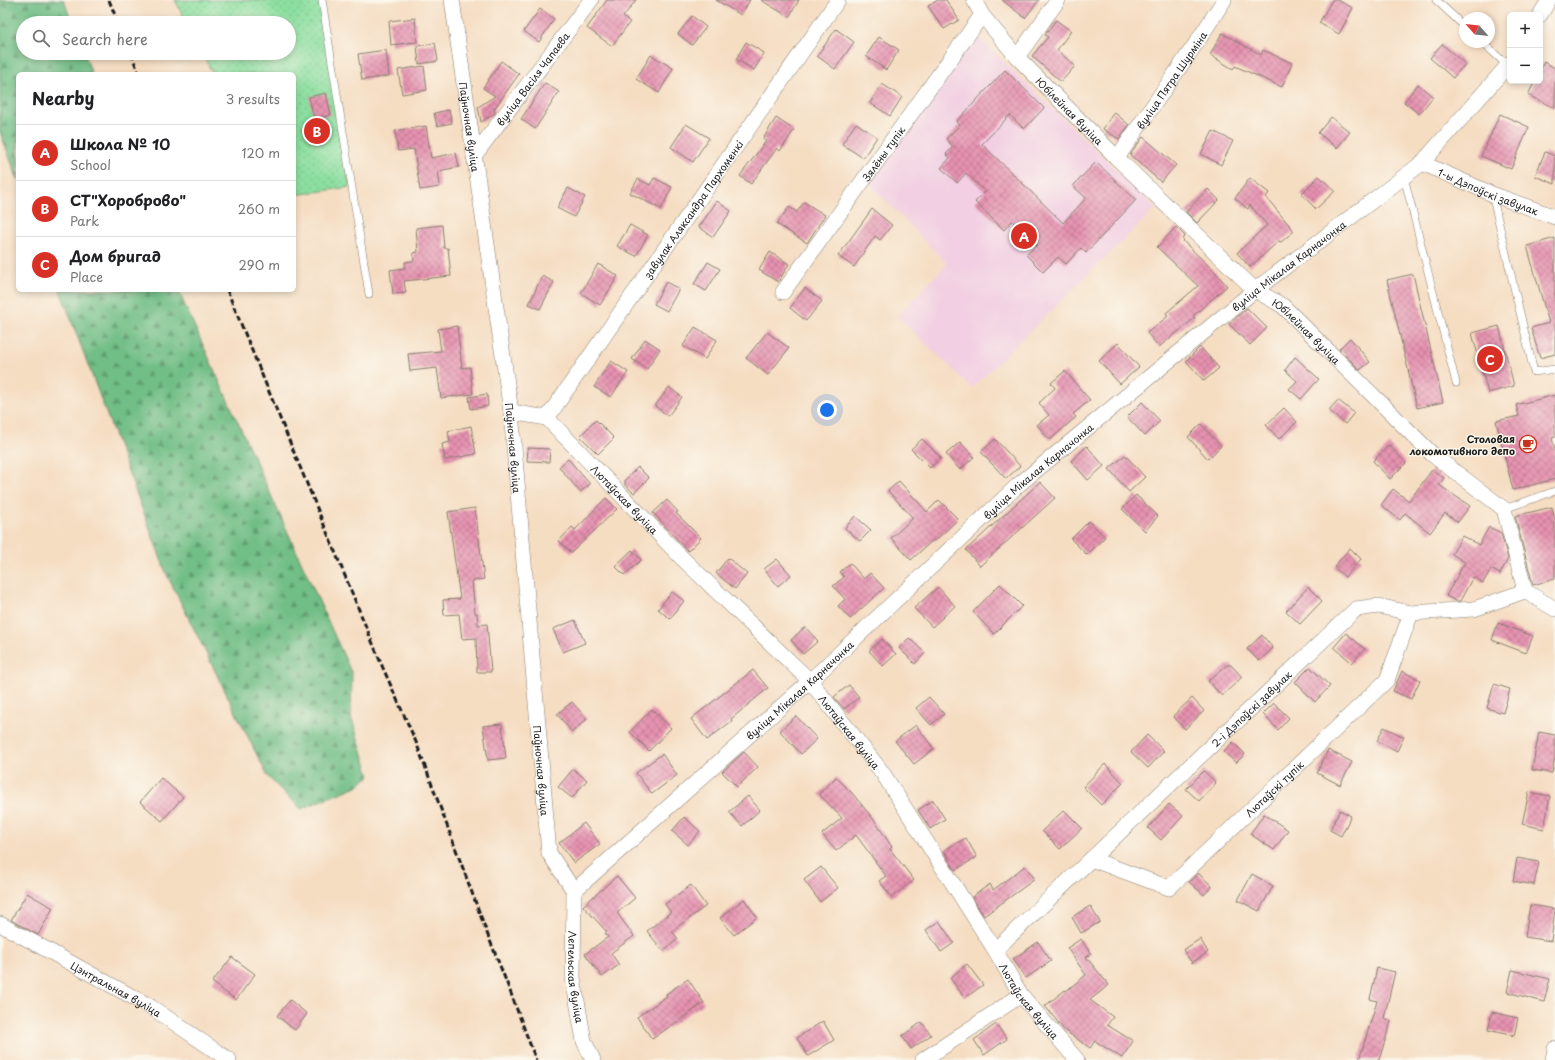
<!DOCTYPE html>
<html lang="en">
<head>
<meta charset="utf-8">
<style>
	body { margin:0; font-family:"Playpen Sans",sans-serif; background:#f6f6f6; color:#202124 }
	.controls { position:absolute; right:12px; top:12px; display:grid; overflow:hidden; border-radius:6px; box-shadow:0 2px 6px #0003 }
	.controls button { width:36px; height:36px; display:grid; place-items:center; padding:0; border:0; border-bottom:1px solid #e0e0e0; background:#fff; color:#202124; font:20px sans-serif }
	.compass { position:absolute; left:1459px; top:12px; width:36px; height:36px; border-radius:50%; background:#fff; box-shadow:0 2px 6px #0003; rotate:297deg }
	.you { position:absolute; left:827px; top:410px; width:14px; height:14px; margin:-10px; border:3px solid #fff; border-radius:50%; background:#1a73e8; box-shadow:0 0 0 6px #1a73e833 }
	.badge { display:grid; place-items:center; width:26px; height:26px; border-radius:50%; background:#d93025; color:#fff; font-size:13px; font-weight:700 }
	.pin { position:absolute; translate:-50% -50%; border:2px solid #fff; box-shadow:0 1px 4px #0006 }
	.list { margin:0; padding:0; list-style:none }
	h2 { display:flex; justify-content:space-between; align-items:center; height:52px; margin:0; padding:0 16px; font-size:17px }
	h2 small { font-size:13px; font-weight:400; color:#757577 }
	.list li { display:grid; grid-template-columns:26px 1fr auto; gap:12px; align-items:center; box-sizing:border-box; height:56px; padding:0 16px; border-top:1px solid #e0e0e0 }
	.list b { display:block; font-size:15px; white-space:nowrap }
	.list p { margin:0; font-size:13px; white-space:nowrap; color:#757577 }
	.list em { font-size:13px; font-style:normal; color:#757577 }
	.icon { flex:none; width:22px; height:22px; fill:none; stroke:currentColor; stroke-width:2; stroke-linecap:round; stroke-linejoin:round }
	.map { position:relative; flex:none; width:1555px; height:1060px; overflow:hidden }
	.search { position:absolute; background:#fff; box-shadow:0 2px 6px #0003; left:16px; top:16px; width:280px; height:44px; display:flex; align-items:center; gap:10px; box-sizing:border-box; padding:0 14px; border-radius:22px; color:#757577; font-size:15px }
	.panel { position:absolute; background:#fff; box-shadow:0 2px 6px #0003; left:16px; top:72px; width:280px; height:220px; border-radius:6px }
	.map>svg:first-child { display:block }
	.built { fill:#f2cfe2 }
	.forest { fill:url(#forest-firs); stroke:#466d51 }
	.garden { fill:url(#garden-dots); stroke:#547e5e }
	.building { fill:url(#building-cross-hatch) }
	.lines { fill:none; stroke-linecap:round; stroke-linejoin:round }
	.lane-casing { stroke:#887c6f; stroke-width:8 }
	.street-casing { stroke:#887c6f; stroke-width:16 }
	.lane { stroke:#fff; stroke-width:7 }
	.street { stroke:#fff; stroke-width:15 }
	.rail { stroke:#1c1c1c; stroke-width:3; stroke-dasharray:6 3; stroke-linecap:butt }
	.labels { text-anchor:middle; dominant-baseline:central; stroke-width:3; stroke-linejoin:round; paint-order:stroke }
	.street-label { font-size:10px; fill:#1c1c1c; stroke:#fbf7ec }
	.poi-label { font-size:10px; font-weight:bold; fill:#1c1c1c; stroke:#fbf7ec; text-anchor:end }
</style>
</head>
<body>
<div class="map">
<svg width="1555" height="1060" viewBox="0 0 1555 1060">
	<defs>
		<pattern id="forest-firs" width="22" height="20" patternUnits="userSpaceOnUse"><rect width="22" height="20" fill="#71be86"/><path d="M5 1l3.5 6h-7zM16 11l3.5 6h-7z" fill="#5c9a6d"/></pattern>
		<pattern id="garden-dots" width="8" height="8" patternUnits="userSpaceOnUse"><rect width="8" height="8" fill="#8cdfa0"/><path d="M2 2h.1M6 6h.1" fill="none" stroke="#78bf89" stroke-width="1.8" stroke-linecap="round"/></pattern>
		<pattern id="building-cross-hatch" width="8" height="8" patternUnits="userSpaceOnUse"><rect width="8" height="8" fill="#e692b0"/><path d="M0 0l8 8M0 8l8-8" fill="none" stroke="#ba768e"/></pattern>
	</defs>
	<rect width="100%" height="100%" fill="#fbf7ec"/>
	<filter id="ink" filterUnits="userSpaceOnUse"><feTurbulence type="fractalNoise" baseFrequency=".025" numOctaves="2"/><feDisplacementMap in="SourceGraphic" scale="8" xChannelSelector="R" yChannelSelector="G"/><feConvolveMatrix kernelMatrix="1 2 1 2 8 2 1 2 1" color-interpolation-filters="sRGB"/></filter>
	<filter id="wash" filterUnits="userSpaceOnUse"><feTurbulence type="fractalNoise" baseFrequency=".012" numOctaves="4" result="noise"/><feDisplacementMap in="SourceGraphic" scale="16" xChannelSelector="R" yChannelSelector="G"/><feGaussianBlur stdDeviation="0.9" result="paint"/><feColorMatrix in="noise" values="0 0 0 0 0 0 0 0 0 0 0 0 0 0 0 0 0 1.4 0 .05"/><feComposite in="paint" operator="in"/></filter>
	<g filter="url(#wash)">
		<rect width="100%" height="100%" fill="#f5ddc2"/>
		<path class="built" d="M975,34L1156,208L972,388L897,316L947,264L869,183Z"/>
		<path class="forest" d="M0,0H64L72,23H23V53H84L92,74H18V180L0,132Z
			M60,290H178L352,674L351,717L370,776L357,786L301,809L268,777L167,575Z"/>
		<path class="garden" d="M175,0H320L350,187L294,195V74H213L202,53H289V23H187Z"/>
		<g id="blocks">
			<path class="building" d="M607,0H636L623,17L630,22L612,46L587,28Z
				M716,0H750L741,15Z
				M761,0H799L789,17Z
				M938,0H946L959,20L944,29L928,6Z
				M1002,0H1039L1025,18Z
				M1332,0H1337L1353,8L1339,34L1319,23Z
				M540,9L554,19L539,42L524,31Z
				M692,16L706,27L692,45L678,34Z
				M415,18L417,42L391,45L389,21Z
				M1056,20L1071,31L1057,50L1075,66L1061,82L1032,56L1048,37L1045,35Z
				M836,29L854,42L835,69L817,56Z
				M1222,33L1261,55L1263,50L1292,63L1282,87L1235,66L1233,69L1210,55Z
				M879,37L899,50L886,70L866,56Z
				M746,42L764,53L754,70L736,59Z
				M435,43L438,61L419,64L417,46Z
				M1442,44L1465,64L1453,78L1430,58Z
				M386,50L389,76L362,80L358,54Z
				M651,55L673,68L659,93L636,79Z
				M501,61L519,74L494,109L495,113L481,122L478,107L495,96L483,88Z
				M1544,62L1555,68V108L1528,95L1535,81H1540V70Z
				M424,66L427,90L402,94L398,70Z
				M1005,70L1044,108L1024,129L1010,115L982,144L1063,223L1086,198L1073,186L1096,162L1136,200L1086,253L1081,248L1066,264L1058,257L1043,272L1026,255L1037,245L1012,221L1004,230L975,202L985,192L966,173L957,183L941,168L950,158L946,154L953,147L946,139L960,125L956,122Z
				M545,83L559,92L535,129L521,119Z
				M882,84L902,97L890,116L870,103Z
				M1418,84L1433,97L1419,114L1404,102Z
				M326,93L331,115L314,119L309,97Z
				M449,110L452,123L437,126L434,113Z
				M1114,112L1129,125L1119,139L1103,129Z
				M1500,114L1529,127L1511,169L1481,156Z
				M1331,117L1350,132L1337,148L1318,133Z
				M776,118L794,130L780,151L777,148L751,184L740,176L766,141L763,139Z
				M856,123L877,137L863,158L842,144Z
				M686,124L709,138L693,162L671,147Z
				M426,126L431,158L456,153L459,167L438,171L440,187L420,190L414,149L398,151L395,131Z
				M1213,131L1233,141L1221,165L1201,154Z
				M1143,137L1176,165L1161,182L1130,155Z
				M1545,152L1555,156V184L1535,176Z
				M1319,176L1335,191L1316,209L1301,194Z
				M654,178L672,187L661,209L630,193L638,179L650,185Z
				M1250,178L1269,193L1266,197L1294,231L1281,242L1279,241L1250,267L1237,253L1267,225L1250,205L1248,209L1235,198Z
				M568,188L585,197L574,217L557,208Z
				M1208,189L1219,200L1197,223L1186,212Z
				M717,201L731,211L713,237L699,227Z
				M804,202L825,215L807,243L777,224L789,207L797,212Z
				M872,209L892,225L880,240L875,236L854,267L838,256Z
				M442,225L444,248H448L451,276L404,281L406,293L393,294L390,270L405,268V262L414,261L413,253L418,252L416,228Z
				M630,225L648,235L636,256L617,246Z
				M1176,227L1185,236L1182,239L1184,240L1183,241L1217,274L1227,286L1193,316L1195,318L1159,347L1147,333L1168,316L1166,313L1198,286L1157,247Z
				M1555,238V354L1540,358L1531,328L1549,323L1527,246Z
				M770,252L789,264L778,282L759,270Z
				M708,262L720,269L706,291L694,284Z
				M598,264L618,276L600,305L581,293Z
				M1413,274L1443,402L1417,408L1387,280Z
				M542,276L554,282L540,309L529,304Z
				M666,282L679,289L667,311L654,304Z
				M805,288L822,301L806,321L790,308Z
				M1247,308L1267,328L1250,345L1229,324Z
				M457,326L462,368L470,367L473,394L441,398L437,368L410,371L408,354L441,351L438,329Z
				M1499,326L1514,386L1488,393L1472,333Z
				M695,327L717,340L705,359L683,346Z
				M767,332L789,348L768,375L746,358Z
				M1350,338L1370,362L1360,370L1339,349Z
				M645,339L660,349L647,369L632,359Z
				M1118,343L1139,367L1120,384L1099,361Z
				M1200,347L1219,368L1204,381L1186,361Z
				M1295,357L1319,379L1301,399L1289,389L1297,381L1285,370Z
				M611,361L628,372L611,397L594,387Z
				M1065,371L1090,400L1073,414L1076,417L1050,440L1037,425L1049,415L1039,403L1055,388L1051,383Z
				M669,387L682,397L668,416L655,406Z
				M487,394L488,406L471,409L469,397Z
				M1555,395V437L1552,438L1555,450V479L1513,490L1496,421L1519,416L1516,405Z
				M1338,400L1354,413L1345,424L1329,410Z
				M1142,402L1160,421L1145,436L1127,417Z
				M1284,408L1297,422L1279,439L1266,425Z
				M596,420L614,438L598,454L580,436Z
				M1201,424L1221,446L1208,459L1188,437Z
				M471,426L476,454L445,460L442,444L450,442L448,431Z
				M922,439L941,458L930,468L911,449Z
				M995,439L1020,466L1006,479L981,452Z
				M960,442L974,457L960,470L946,454Z
				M1389,445L1406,463L1390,479L1373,461Z
				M1087,446L1104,466L1088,480L1071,461Z
				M528,448L550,449L549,462L527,461Z
				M1125,455L1145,477L1129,492L1109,469Z
				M568,459L590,484L580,492L559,467Z
				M638,467L649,478L634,493L625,485V480Z
				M1432,470L1444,478L1439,485L1470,506L1458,522L1445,513L1430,533L1405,513L1400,520L1381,505L1393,489L1409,501Z
				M899,481L927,512L939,500L958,519L935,541L933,540L911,560L891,538L913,518L888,491Z
				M1040,482L1055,498L980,566L966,550Z
				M1136,495L1158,516L1145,531L1122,509Z
				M606,498L617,509L571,553L559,541L572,527L575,530Z
				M667,500L678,512L676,513L701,538L688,551L653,513Z
				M1552,507L1555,520V579L1533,585L1515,516Z
				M475,508L484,579L472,581L475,613H477L478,625L487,624L491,672H477L476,638L462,639L459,614L444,615L443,600L460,599L448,512Z
				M855,516L871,530L860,541L845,528Z
				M1089,521L1105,537L1087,555L1071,539Z
				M1489,527L1501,533L1508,559L1500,574L1491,569L1483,583L1473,577L1460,601H1456L1446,596L1465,562L1452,554L1462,536L1479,545Z
				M1350,548L1361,559L1345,577L1334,567Z
				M632,550L641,560L624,575L615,566Z
				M728,558L747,574L735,589L716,573Z
				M777,559L791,575L778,586L764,569Z
				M850,563L864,579L870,573L884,588L850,619L838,606L845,599L833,586L844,577L840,572Z
				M1000,584L1022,606L994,634L973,612Z
				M938,587L955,606L932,627L914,608Z
				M1308,587L1322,601L1300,624L1286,611Z
				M672,592L684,601L670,619L658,609Z
				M575,620L585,643L563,652L553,629Z
				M1498,623L1533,636L1526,653L1492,640Z
				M805,627L818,641L803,654L791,640Z
				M1346,633L1365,649L1352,663L1334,647Z
				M1262,635L1273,648L1259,661L1247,649Z
				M909,638L925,653L915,664L899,648Z
				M882,639L896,654L883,666L869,651Z
				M1227,665H1231L1242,677L1222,696L1208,681Z
				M1310,667L1330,686L1315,702L1295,682Z
				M753,670L768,688L731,719L732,721L707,740L691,719Z
				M1402,671L1420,680L1411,699L1393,691Z
				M1494,684L1510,689L1503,713L1487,708Z
				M849,685L859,697L844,709L834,697Z
				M929,697L944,714L931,725L916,708Z
				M1192,698L1204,711L1185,729L1173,716Z
				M572,702L587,719L572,732L557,714Z
				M1274,703L1289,718L1278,730L1263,714Z
				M652,709L671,728L649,751L630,732Z
				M796,716L817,739L801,754L780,731Z
				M502,724L506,758L488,760L483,726Z
				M916,725L934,749L914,764L895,741Z
				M1384,727L1404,737L1397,751L1377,741Z
				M1539,732L1555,735V757L1552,773L1532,770Z
				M1147,735L1164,751L1148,768L1131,752Z
				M1233,742L1245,754L1236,763L1224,752Z
				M1328,750L1352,762L1340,785L1317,773Z
				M744,752L758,767L737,787L722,772Z
				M662,754L677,775L652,794L636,773Z
				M1105,764L1123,783L1101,805L1083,787Z
				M573,769L587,780L572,798L558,787Z
				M1204,771L1216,783L1199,801L1186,789Z
				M836,777L852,793L874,820L892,847L890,849L914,880L892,897L879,881L886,876L856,835L836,851L822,834L842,818L819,794Z
				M161,778L183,797L162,821L140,802Z
				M1529,792L1550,796L1544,829L1522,824Z
				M748,796L760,810L742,826L729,812Z
				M933,800L945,819L930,829L918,810Z
				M1169,804L1183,816L1161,840L1148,828Z
				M1064,810L1082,828L1060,849L1042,831Z
				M1340,810L1351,816L1341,836L1330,830Z
				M1264,814L1288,830L1274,850L1250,834Z
				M684,817L700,831L688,845L672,831Z
				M584,823L600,844L574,863L559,843Z
				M966,838L977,857L955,870L944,850Z
				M1517,858L1539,862L1534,885L1513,881Z
				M1025,866L1035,879L984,916L972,897L990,884L993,890Z
				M821,867L838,888L820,902L804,880Z
				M1198,873L1212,886L1204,895L1189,882Z
				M1252,874L1273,886L1259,911L1238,900Z
				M617,876L635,898L617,913L634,936L611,953L619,965L602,977L585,954L608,937L605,933L607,932L583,906Z
				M691,885L706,906L672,931L678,939L663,951L647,931L671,912L665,904Z
				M27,893L53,908L38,935L11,920Z
				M744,899L757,917L734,935L720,918Z
				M1530,905L1555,909L1551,941L1525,937Z
				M1090,906L1100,922L1081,933L1072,917Z
				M939,921L954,943L941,952L926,930Z
				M1081,939L1091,954L1086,957L1109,985L1090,1000L1113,1017L1107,1025L1133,1041L1122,1058L1095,1041L1090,1048L1064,1030L1045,1006L1065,990L1066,991L1086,975L1067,948Z
				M1200,939L1208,952L1192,963L1183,950Z
				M1038,942L1051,961L1026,978L1013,959Z
				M232,957L255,974L236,1000L212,982Z
				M967,964L983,985L965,998L950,978Z
				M1377,968L1395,972L1384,1018L1391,1021L1379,1060H1359L1377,1001L1370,999Z
				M1512,970L1550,979L1544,1002L1507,992Z
				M688,979L704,1003L652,1039L637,1017L667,996L666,994Z
				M290,1000L307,1014L295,1030L277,1016Z
				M1492,1012L1518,1018L1514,1036L1488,1030Z
				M823,1021L834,1040L808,1056L797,1038Z
				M922,1022L931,1035L911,1049L902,1036Z
				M996,1024L1007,1039L984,1055L974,1040Z"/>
		</g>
	</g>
	<g filter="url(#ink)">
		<use href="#blocks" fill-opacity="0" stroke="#887c6f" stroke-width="1"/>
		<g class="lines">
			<defs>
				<path id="lane" d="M322,0L369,294
					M1436,0L1465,27
					M1482,42L1508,66
					M1404,177L1456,383
					M1492,194L1534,372L1555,369
					M1504,509L1555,491"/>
				<g id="street">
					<path id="s1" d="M452,0L511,412L549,853L574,891"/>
					<path id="s2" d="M974,0L982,15L1017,57L1117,158L1255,290L1283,306L1433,455L1504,509L1525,591"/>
					<path d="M1540,15L1549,0"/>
					<path d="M1017,57L1058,0"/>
					<path id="s3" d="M474,156L591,0"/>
					<path id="s4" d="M1117,158L1199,39L1224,0"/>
					<path id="s5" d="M1422,163L1492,194L1555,217"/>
					<path id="s6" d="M783,292L982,15"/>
					<path id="s7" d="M511,412L547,418L681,557L810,681L882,772L995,950L1021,995L1077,1060"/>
					<path id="s8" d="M547,418L838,0"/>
					<path id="s9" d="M1091,859L1169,888L1387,680L1411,613"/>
					<path id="s10" d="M574,891L810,681L1017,486L1255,290L1422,163L1510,63"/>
					<path id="s11" d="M574,891L573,978L584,1041L593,1060"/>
					<path id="s12" d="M0,924L151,1007L229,1060"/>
					<path id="s13" d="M995,950L1356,609L1378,606L1411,613L1474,609L1525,591L1555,609"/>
					<path d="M923,1060L1021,995"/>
					<path d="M1553,1060L1555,1049"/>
				</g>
			</defs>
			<use href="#lane" class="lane-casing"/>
			<use href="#street" class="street-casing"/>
			<use href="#lane" class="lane"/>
			<use href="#street" class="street"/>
			<path class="rail" d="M109,0L118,23
				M131,53L139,74
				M227,290L383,668L416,742L487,933L510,991L536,1060"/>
		</g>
	</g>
	<defs>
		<symbol id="cafe-ring" viewBox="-11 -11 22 22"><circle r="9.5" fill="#fbf7ec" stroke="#c8321e" stroke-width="1.5"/><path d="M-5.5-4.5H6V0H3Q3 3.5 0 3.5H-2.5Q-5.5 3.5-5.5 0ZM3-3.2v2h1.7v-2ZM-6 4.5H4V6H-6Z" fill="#c8321e"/></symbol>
	</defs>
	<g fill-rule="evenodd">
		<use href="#cafe-ring" x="1518" y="434" width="20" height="20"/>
	</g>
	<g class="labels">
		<g class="street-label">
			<text stroke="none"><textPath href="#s3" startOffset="97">вуліца Васіля Чапаева</textPath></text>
			<text stroke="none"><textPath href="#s4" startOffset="95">вуліца Пятра Шурміна</textPath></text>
			<text stroke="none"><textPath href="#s2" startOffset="147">Юбілейная вуліца</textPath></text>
			<text stroke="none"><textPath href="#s1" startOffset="128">Паўночная вуліца</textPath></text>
			<text stroke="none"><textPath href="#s6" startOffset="171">Зялёны тупік</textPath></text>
			<text stroke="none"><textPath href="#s5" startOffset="72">1-ы Дэпоўскі завулак</textPath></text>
			<text stroke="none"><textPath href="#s8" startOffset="255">завулак Аляксандра Пархоменкі</textPath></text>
			<text stroke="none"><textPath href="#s10" startOffset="950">вуліца Мікалая Карначонка</textPath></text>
			<text stroke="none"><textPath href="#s2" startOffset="471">Юбілейная вуліца</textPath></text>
			<text stroke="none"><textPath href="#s1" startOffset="452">Паўночная вуліца</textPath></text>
			<text stroke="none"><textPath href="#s10" startOffset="626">вуліца Мікалая Карначонка</textPath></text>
			<text stroke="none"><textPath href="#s7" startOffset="149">Лютаўская вуліца</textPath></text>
			<text stroke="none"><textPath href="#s10" startOffset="302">вуліца Мікалая Карначонка</textPath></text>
			<text stroke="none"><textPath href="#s13" startOffset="352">2-і Дэпоўскі завулак</textPath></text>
			<text stroke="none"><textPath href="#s7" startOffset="473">Лютаўская вуліца</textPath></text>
			<text stroke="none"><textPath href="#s1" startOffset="776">Паўночная вуліца</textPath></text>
			<text stroke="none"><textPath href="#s9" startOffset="228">Лютаўскі тупік</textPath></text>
			<text stroke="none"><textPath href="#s11" startOffset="86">Лепельская вуліца</textPath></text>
			<text stroke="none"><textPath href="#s12" startOffset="133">Цэнтральная вуліца</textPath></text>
			<text stroke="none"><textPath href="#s7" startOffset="797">Лютаўская вуліца</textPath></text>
		</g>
		<g class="poi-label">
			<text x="1515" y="438">Столовая<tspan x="1515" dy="12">локомотивного депо</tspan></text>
		</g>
	</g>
</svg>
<div class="controls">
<button>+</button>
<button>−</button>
</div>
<svg class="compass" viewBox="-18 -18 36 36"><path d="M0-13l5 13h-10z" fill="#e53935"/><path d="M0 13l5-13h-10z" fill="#757577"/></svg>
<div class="you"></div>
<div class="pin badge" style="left:1024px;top:236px">A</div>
<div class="pin badge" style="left:317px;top:131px">B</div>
<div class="pin badge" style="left:1490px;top:359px">C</div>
<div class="search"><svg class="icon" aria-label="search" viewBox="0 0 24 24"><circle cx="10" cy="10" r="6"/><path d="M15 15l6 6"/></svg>Search here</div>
<section class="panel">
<h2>Nearby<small>3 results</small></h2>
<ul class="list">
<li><span class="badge">A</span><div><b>Школа № 10</b><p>School</p></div><em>120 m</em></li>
<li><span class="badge">B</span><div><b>СТ&quot;Хороброво&quot;</b><p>Park</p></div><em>260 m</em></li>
<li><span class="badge">C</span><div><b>Дом бригад</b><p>Place</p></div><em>290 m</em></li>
</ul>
</section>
</div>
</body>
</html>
